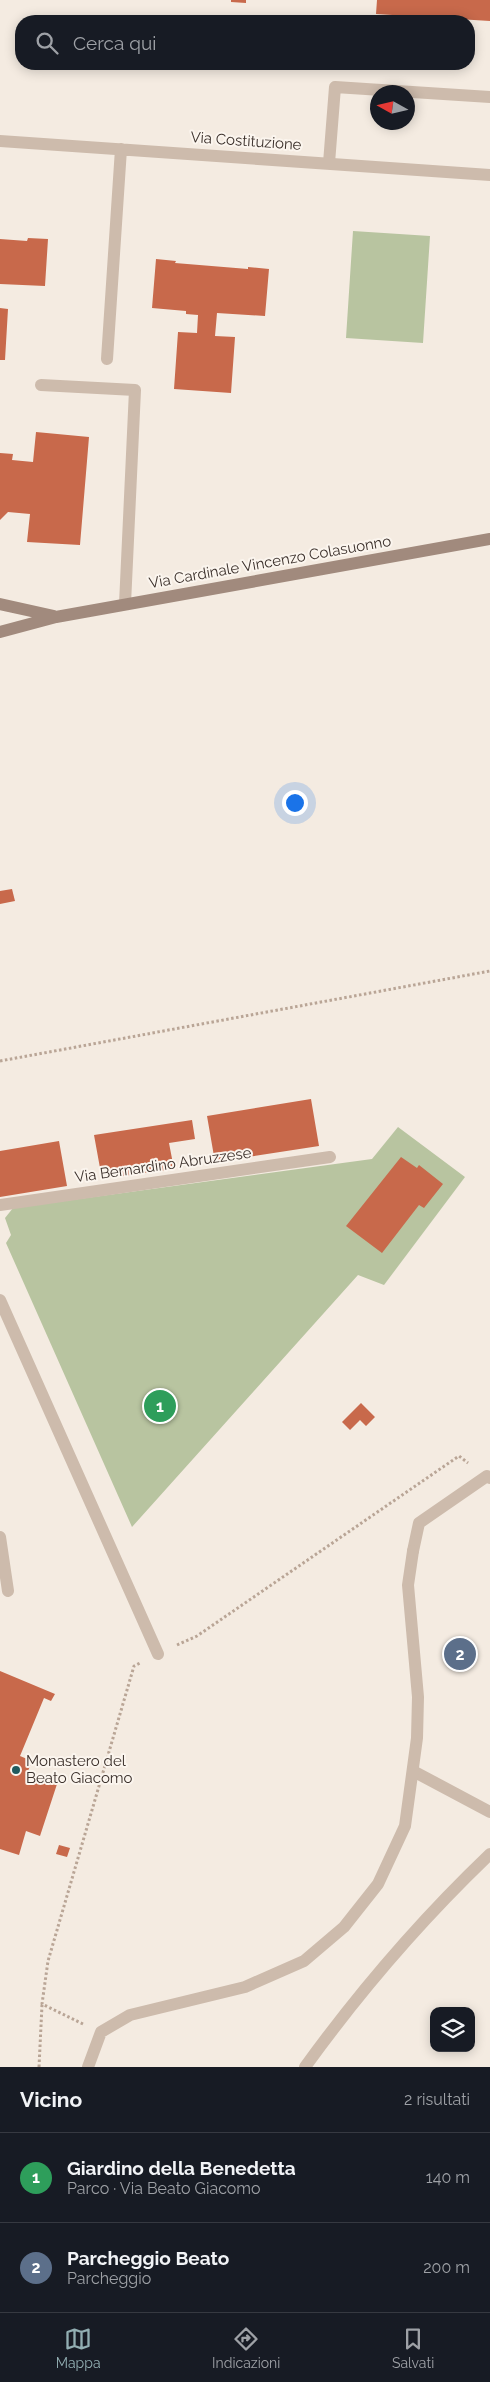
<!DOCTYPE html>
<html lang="it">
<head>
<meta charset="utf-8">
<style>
	body { margin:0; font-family:Raleway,sans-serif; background:#242831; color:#f1f3f6 }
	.controls { position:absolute; right:15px; bottom:15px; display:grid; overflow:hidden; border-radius:10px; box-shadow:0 2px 12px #0003 }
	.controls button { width:45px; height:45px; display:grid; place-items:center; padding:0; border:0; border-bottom:1px solid #363941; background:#171b24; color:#f1f3f6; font:25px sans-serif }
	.compass { position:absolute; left:370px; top:85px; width:45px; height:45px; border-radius:50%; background:#171b24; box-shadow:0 2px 12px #0003; rotate:278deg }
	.you { position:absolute; left:294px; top:802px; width:18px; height:18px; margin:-12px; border:4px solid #fff; border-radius:50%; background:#1a73e8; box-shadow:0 0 0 8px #1a73e833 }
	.badge { display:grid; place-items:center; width:32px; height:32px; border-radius:50%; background:#92aeb2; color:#fff; font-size:16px; font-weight:700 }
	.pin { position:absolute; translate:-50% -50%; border:2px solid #fff; box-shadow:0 1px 5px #0006 }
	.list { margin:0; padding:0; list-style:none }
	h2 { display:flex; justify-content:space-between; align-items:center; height:65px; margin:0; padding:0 20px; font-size:21px }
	h2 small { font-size:16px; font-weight:400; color:#9ea1a6 }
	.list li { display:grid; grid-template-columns:32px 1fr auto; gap:15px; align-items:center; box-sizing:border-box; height:90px; padding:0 20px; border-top:1px solid #363941 }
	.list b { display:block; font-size:19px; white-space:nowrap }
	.list p { margin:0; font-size:16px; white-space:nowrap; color:#9ea1a6 }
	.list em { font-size:16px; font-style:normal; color:#9ea1a6 }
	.icon { flex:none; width:28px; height:28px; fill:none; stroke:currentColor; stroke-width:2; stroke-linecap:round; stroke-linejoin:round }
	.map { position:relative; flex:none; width:490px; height:2067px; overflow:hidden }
	.search { position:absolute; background:#171b24; box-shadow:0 2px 12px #0003; left:15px; right:15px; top:15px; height:55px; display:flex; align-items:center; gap:12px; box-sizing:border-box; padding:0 18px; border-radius:20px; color:#9ea1a6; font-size:19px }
	.sheet { height:245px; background:#171b24 }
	nav { display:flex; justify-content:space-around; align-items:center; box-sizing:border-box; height:70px; border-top:1px solid #363941; background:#171b24; font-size:14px; color:#9ea1a6 }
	nav a { display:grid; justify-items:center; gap:2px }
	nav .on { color:#92aeb2 }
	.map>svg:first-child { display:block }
	.green { fill:#b8c4a0 }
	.building { fill:#c8694b }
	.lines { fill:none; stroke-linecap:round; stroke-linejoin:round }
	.path { stroke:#b9a596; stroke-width:3; stroke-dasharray:2.5 2.5; stroke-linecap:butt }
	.lane { stroke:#cdbbac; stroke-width:12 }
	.street { stroke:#cdbbac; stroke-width:12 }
	.secondary { stroke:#a18a7d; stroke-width:12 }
	.poi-dot { fill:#1f5a5e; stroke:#fbf5ee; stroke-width:2 }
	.labels { text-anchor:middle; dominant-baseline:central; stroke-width:4; stroke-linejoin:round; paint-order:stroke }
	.street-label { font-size:15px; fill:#3b302b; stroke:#fbf5ee }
	.poi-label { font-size:15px; fill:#3b302b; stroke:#fbf5ee; text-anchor:start }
</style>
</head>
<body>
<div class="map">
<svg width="490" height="2067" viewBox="0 0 490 2067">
	<rect width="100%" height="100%" fill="#f4ebe1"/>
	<path class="green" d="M353,231L430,236L423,343L346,338Z
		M398,1127L465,1177L384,1285L358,1275L132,1527L6,1243L11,1235L5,1218L13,1208L372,1159Z"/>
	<path class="building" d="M231,0H246V3L231,2Z
		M377,0H490V21L376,14Z
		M28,238L48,239L45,286L0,284V239L27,241Z
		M156,259L176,261L175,263L248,269V267L269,269L265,316L217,313L215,336L235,337L231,393L174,389L178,332L197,333L198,315L186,314V311L152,308Z
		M0,308L8,309L5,360H0Z
		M36,432L89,437L80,545L27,542L30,514L8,512L0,520V453L13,454L12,460L33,462Z
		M12,889L15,901L0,904V891Z
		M311,1099L319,1146L215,1162L207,1116Z
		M192,1120L195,1139L169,1143L174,1169L102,1179L94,1135Z
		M59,1141L67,1186L0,1197V1151Z
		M401,1157L417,1168L419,1165L443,1184L424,1208L419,1205L382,1253L346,1226Z
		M361,1403L375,1417L366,1426L360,1420L350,1430L342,1422Z
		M0,1671L55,1694L51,1701L44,1698L20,1756L32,1761L28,1771L58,1781L40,1836L26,1831L19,1855L0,1849Z
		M59,1845L70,1848L67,1857L56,1854Z"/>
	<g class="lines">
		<path class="path" d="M0,1061L490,971
			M177,1645L197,1636L459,1456L468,1463
			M83,2024L42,2004L48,1961L134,1666L140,1663
			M39,2067L42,2005"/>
		<path class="lane" d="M329,163L335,87L490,97
			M41,385L135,390L125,604
			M413,1551L419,1523L487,1476L490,1478
			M413,1771L490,1812"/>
		<path class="street" d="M0,141L490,175
			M107,359L121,149
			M0,1205L330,1157
			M0,1300L158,1654
			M0,1537L8,1591
			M88,2067L101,2032L130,2015L245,1987L304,1961L344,1927L378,1884L405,1826L417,1738L418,1697L408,1585L413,1551
			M305,2067C360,1991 422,1919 490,1854"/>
		<path class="secondary" d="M0,604L54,616
			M0,632L56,617L490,539"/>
	</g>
	<circle class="poi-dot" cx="16" cy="1770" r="5"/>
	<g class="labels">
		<g class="street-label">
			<text transform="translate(246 141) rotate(4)">Via Costituzione</text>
			<text transform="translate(270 562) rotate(-10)">Via Cardinale Vincenzo Colasuonno</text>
			<text transform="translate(163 1165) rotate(-8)">Via Bernardino Abruzzese</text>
		</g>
		<g class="poi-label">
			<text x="26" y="1761">Monastero del<tspan x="26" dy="17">Beato Giacomo</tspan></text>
		</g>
	</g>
</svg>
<div class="controls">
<button><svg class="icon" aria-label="layers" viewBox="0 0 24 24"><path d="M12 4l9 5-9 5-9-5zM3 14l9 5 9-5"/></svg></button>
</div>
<svg class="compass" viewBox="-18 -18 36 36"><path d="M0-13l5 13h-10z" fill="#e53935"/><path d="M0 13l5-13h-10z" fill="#9ea1a6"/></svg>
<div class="you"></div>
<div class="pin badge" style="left:160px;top:1406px;background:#2e9e5b">1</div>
<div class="pin badge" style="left:460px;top:1654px;background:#5c6f8a">2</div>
<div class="search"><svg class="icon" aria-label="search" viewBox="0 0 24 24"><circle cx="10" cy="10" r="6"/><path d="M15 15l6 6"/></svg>Cerca qui</div>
</div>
<section class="sheet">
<h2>Vicino<small>2 risultati</small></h2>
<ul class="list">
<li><span class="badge" style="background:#2e9e5b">1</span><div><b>Giardino della Benedetta</b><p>Parco · Via Beato Giacomo</p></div><em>140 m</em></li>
<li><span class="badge" style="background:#5c6f8a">2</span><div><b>Parcheggio Beato</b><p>Parcheggio</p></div><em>200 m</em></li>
</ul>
</section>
<nav>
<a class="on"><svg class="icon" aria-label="map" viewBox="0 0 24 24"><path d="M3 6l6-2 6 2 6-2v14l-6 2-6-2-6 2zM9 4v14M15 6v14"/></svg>Mappa</a>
<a><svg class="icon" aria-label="directions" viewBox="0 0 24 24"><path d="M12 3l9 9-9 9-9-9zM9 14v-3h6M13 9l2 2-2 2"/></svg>Indicazioni</a>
<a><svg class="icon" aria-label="saved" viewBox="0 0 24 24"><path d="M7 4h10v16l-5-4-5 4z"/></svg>Salvati</a>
</nav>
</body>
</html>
